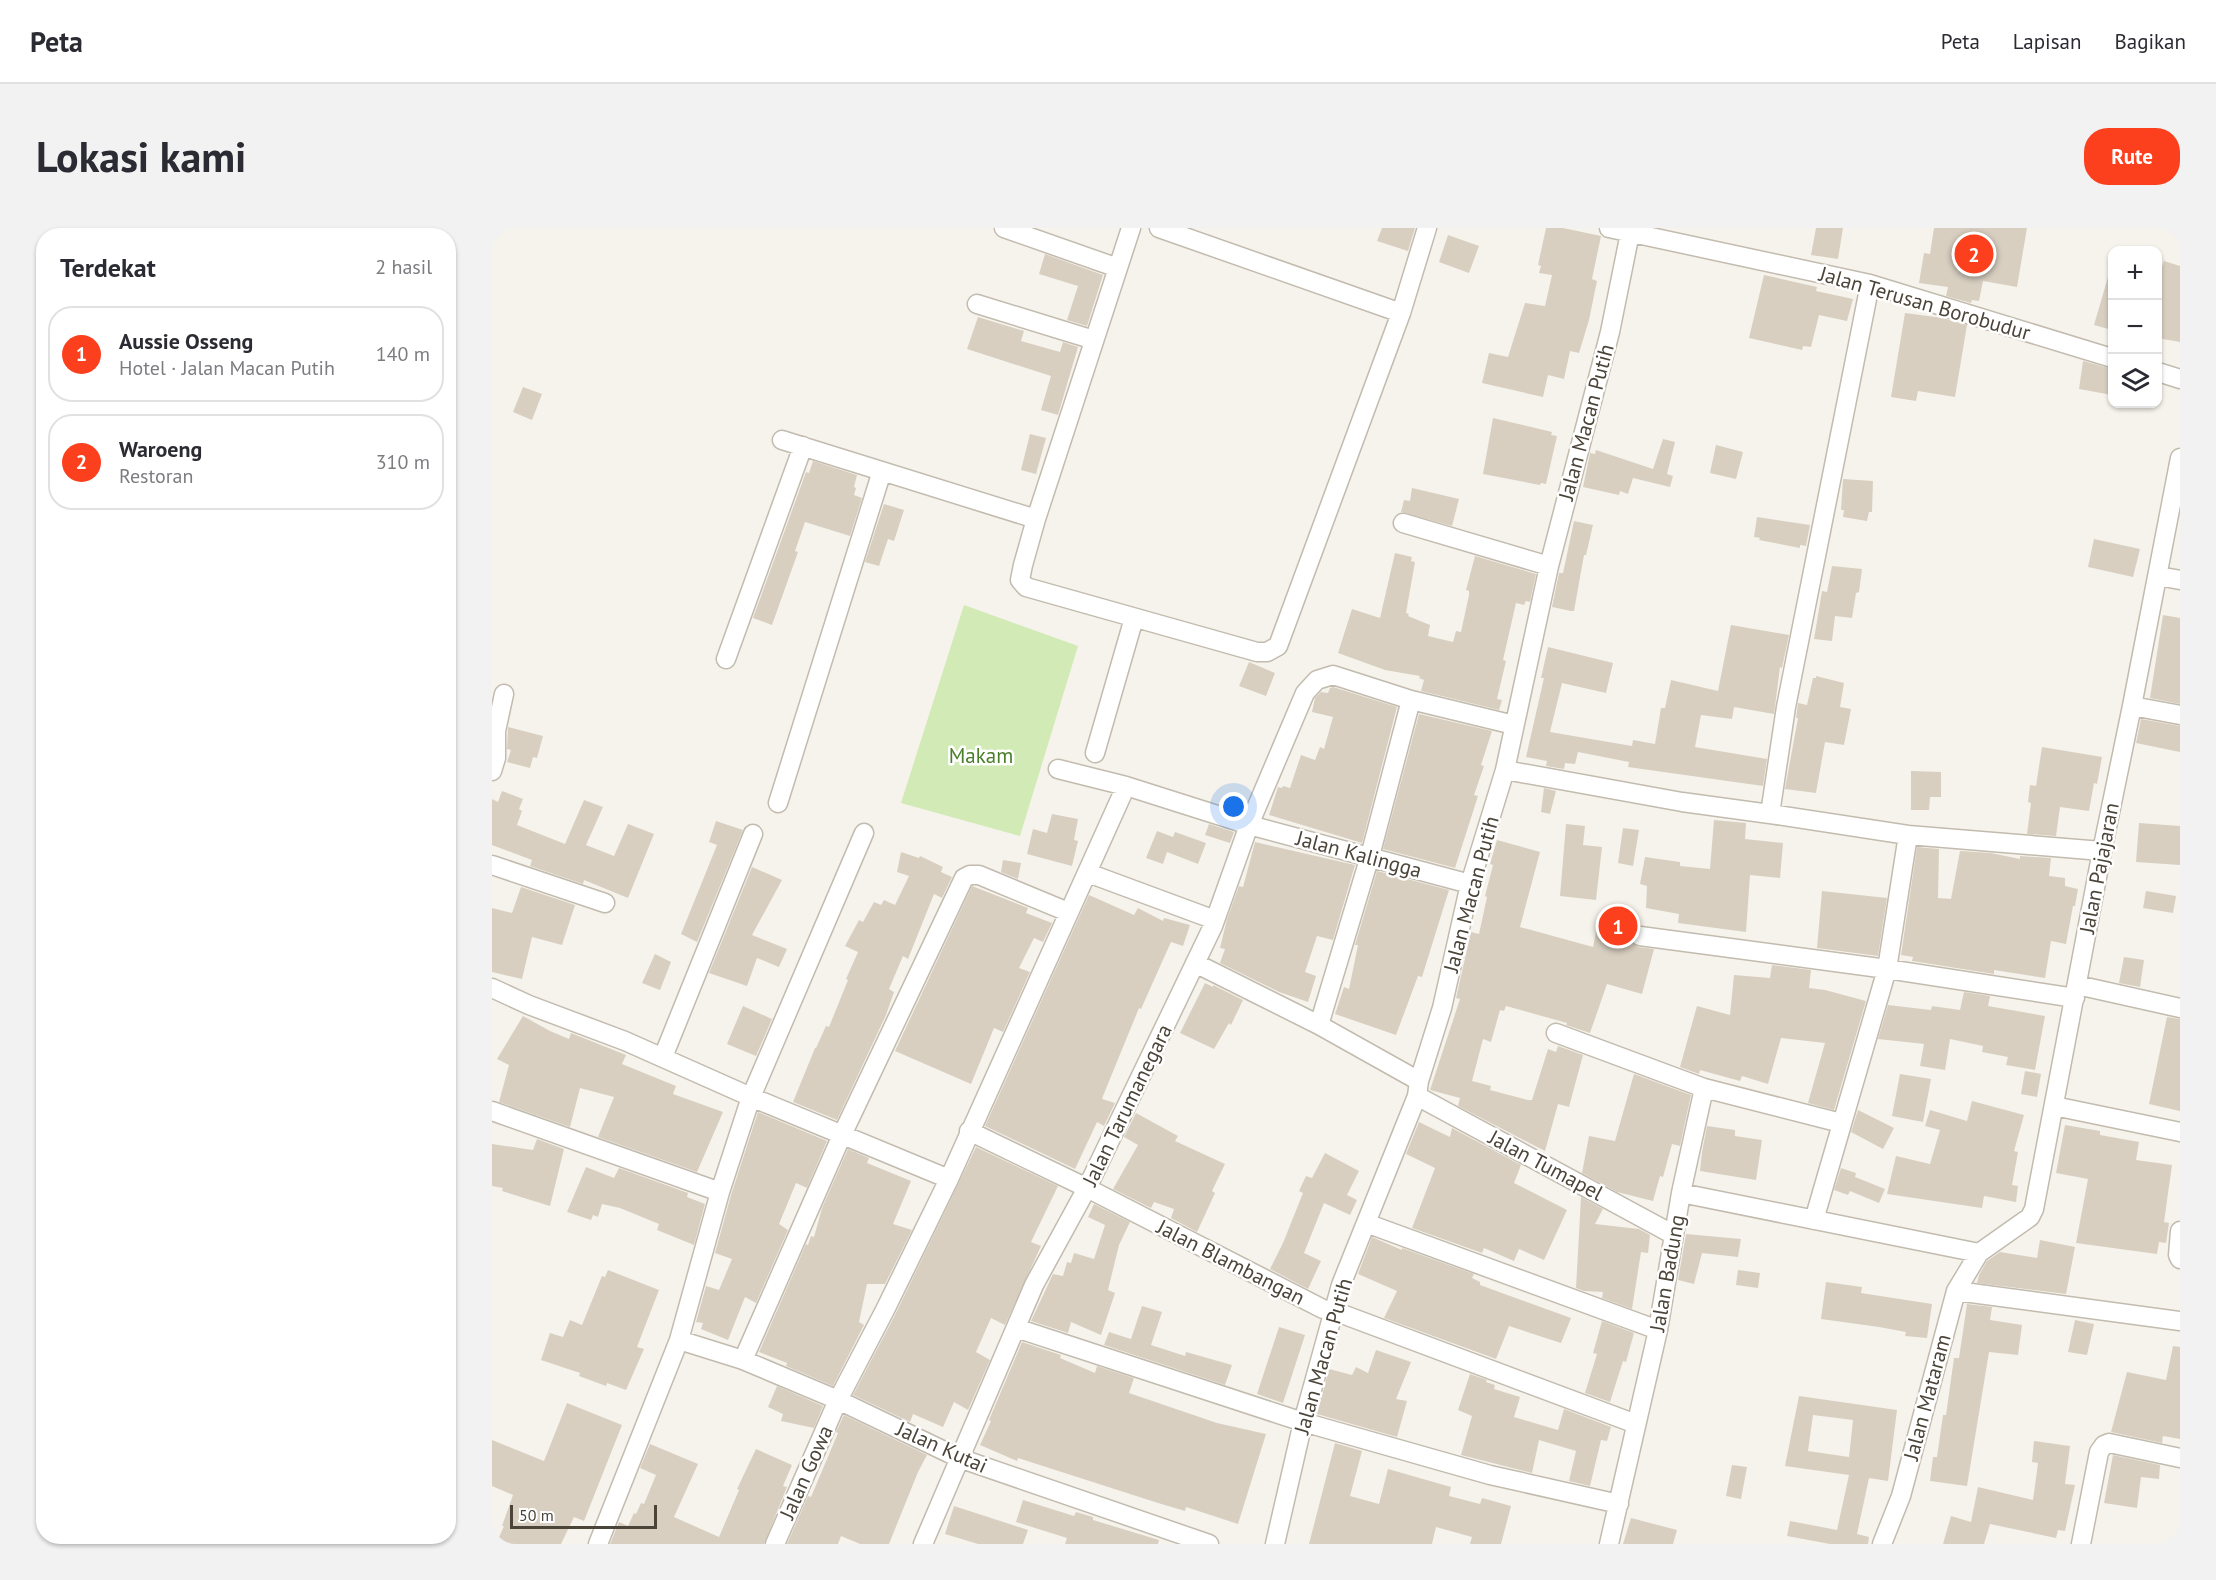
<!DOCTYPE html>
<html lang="id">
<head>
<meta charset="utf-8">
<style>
	body { margin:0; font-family:"PT Sans",sans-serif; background:#f2f2f3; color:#2b2b33 }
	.controls { position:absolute; right:18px; top:18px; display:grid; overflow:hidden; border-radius:12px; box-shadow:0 2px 4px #0004 }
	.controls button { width:54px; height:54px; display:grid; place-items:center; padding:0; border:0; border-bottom:2px solid #e1e1e2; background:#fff; color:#2b2b33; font:30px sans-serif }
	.scale { position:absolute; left:18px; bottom:15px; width:147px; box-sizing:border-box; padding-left:6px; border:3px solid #4b4439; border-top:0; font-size:16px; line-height:21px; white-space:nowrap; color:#4b4439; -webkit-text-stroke:4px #fff; paint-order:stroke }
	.you { position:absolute; left:742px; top:579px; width:21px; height:21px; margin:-15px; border:4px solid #fff; border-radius:50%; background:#1a73e8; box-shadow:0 0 0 9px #1a73e833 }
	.badge { display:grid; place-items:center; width:39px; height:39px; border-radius:50%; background:#fc3f1d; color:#fff; font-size:20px; font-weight:700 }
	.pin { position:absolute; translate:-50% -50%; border:3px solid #fff; box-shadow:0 2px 6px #0006 }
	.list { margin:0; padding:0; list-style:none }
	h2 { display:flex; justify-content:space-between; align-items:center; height:78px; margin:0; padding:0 24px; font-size:26px }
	h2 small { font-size:20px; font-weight:400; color:#7c7c81 }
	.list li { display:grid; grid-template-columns:39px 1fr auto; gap:18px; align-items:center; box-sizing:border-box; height:96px; margin:0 12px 12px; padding:0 12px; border:2px solid #e1e1e2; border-radius:24px }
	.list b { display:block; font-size:22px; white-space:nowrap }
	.list p { margin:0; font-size:20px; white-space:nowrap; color:#7c7c81 }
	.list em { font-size:20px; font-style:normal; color:#7c7c81 }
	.icon { flex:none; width:33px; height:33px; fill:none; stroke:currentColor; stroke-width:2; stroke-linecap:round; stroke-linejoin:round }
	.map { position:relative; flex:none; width:1688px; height:1316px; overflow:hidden; border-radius:24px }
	header { display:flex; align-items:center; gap:36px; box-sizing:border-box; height:84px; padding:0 30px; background:#fff; border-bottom:2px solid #e1e1e2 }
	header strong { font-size:28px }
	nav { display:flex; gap:33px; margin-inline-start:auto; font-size:21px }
	.intro { display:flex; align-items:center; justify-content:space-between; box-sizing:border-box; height:144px; padding:0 36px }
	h1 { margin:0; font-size:42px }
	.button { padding:15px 27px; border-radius:24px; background:#fc3f1d; color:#fff; font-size:21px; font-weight:700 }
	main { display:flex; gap:36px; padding:0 36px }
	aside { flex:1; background:#fff; border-radius:24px; box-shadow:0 2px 4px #0004 }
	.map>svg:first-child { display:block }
	.green { fill:#d2eab5 }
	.building { fill:#d8cfc1; fill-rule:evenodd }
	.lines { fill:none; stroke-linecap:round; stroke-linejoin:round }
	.minor-casing { stroke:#c2bbae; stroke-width:21 }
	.minor { stroke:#fff; stroke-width:18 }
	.labels { text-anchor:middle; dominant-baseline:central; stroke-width:5; stroke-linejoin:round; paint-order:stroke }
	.street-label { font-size:21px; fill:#4b4439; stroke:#fff }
	.park-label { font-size:21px; fill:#4a7f2a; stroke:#fff }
</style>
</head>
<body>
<header>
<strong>Peta</strong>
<nav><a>Peta</a><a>Lapisan</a><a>Bagikan</a></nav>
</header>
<div class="intro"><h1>Lokasi kami</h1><a class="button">Rute</a></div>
<main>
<aside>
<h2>Terdekat<small>2 hasil</small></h2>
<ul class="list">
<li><span class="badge">1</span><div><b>Aussie Osseng</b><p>Hotel · Jalan Macan Putih</p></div><em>140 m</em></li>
<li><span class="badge">2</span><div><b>Waroeng</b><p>Restoran</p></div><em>310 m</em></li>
</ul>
</aside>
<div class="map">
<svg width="1688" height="1316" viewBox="0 0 1688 1316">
	<rect width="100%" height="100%" fill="#f6f3ec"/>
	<path class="green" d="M472,377L586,418L528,608L409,575Z"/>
	<path class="building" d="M890,0H923L916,23L885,13Z
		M1054,0H1071L1109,8L1100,51L1105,53L1097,92L1087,125L1078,123L1072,151L1056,147L1051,169L990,155L997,125L1016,129L1033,75L1053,78L1060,47L1047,45L1049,38L1046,37Z
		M1324,0H1351L1346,31L1319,27Z
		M1442,0H1535L1525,59L1491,53L1487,73L1480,72L1479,75L1454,68L1456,59L1427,55L1432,25L1438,26Z
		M956,7L987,18L977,45L947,34Z
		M553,26L611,47L595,98L575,92L586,58L547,46Z
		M1672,33L1688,38V114L1665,110V54Z
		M1272,47L1325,59L1324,63L1361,71L1355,93L1327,87L1319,119L1311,118L1310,122L1257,110Z
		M1616,49L1620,50V102L1602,97Z
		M1413,85L1451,90L1475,97L1463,169L1426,163L1424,173L1399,169Z
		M486,89L532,103L529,113L568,124L571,114L586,119L566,187L549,182L559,148L475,121Z
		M1591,133L1620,141V167L1587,161Z
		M31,159L50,166L40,192L21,184Z
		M1001,190L1060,204L1059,207L1065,208L1054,256L1049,255L1048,257L991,246Z
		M538,206L554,210L544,246L529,242Z
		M1171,211L1183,214L1175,246L1181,248L1178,259L1141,250L1136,266L1128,263L1127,267L1091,259L1098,225L1103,226L1104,222L1161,241Z
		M1224,217L1251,224L1244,251L1218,245Z
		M321,233L365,247L362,259L364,260L362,267L370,270L358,308L313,294L303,323L306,324L280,397L261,390L314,244L317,245Z
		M1351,251L1381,253L1380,284H1377L1375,293L1351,289L1352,282H1349Z
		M920,260L967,271L960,298L909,284L912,272L918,273Z
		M392,276L412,282L402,313L396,311L387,338L373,334Z
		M1265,289L1318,297L1314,318L1308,317V320L1267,312L1268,310L1262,309Z
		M1082,293L1101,297L1094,327H1092L1082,383H1079L1060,379L1067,345H1071Z
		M1602,311L1648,321L1641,349L1596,339Z
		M903,325L920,329L919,333L923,334L914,385L917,386L916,388L938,397L936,408L961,414L964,403L969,404L977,367V363L974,362L983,328L1044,346L1038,374L1034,373L1032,377L1024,375L1011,432L1014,433L1005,471L1010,472L1007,482L929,463L932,452L927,450L928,448L893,442L846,425L860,381L888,390Z
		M1340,338L1370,341L1367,364L1364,365L1360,390L1343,388L1340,413L1322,411L1330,363L1335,364Z
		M1671,387L1688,390V476L1658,470Z
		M1239,397L1297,407L1290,440L1288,439L1282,486L1242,479L1240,491L1209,487L1203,519L1275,531L1271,558L1136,539L1137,534L1086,524L1083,536L1073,535L1072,541L1054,538L1055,533L1034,529L1052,450H1049L1056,419L1121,435L1114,465L1070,455L1058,504L1140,518L1141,512L1163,516L1169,480H1173L1179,452L1226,463Z
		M757,434L783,445L774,468L747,458Z
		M1324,448L1352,455L1348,479L1359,481L1352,517L1333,514L1324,565L1293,561L1306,490H1304L1306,475L1315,477L1321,450H1324Z
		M841,459L905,479L870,615L777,587L786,559L790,560L791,558L798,560L809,527L823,532L828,519L832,521L841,489L820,484L823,470L829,464L836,465L838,460Z
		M927,486L1000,503L989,537L992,538L982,567L986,568L963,640L891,621Z
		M1649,491L1688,498V524L1644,515Z
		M16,499L51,508L45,530L41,529L38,540L15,534L19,522L15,521Z
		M1550,519L1610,529L1605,556L1602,555L1597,583L1568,579L1564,608L1535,606L1539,575L1536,574L1538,557L1544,558Z
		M1419,543L1449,544V569H1438L1437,582H1419Z
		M1052,560L1064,563L1058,586L1049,584Z
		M10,563L31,571L27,581L30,583L25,597L73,616L92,572L111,579L94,617L122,628L136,596L162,606L136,670L92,652L91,656L38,638L40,632L0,617V571L6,574Z
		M560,586L586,591L582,612L586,613L580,638L535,626L541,601L555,605Z
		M1222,592L1254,595L1253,611L1291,615L1288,650L1258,647L1254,704L1186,695L1187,686L1154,680L1155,658L1148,656L1153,629L1188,634V638L1218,641Z
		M224,593L251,602L205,714L189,706L225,617L217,614Z
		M1647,595L1688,598V637L1644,634Z
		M717,596L742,604L738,615L713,607Z
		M1074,596L1093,598L1091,617L1110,619L1104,672L1068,668Z
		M1131,600L1147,602L1141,638L1126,635Z
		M665,603L681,609L683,604L714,615L706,636L675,624L671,636L654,630Z
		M1005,612L1048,624L1028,699L1101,719L1104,704L1138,713L1146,719L1162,721L1150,766L1115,756L1098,805L1074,797L1075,795L1014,778L1012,783L1008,782L999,814L991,811L980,853L999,858L998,862L1036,872H1040L1056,821L1064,824L1066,818L1091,827L1077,879L1066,876L1053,923L966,878L968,870L938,862L968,771L964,770L979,704L987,706L995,669L993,668L1001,637L998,636Z
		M763,614L863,637L841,712L825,708L813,744L824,748L816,774L787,764L728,735L733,721L728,720L735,691L747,658L751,659Z
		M1425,619L1447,621L1446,670L1459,671L1468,623L1499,625L1528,631V628L1559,630L1557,648L1573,650V658L1586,661L1583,678H1581L1574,716L1559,713L1553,750L1502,742V746L1420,733L1421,729L1409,727Z
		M409,624L427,630L428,628L451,639L449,644L460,649L450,670L442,666L416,731L411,728L397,761L402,764L394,787L345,892L301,874L323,820H324L334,798L337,799L356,752L354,751L366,724L353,718L367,692L371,694L382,674L389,677L392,672L403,677L417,648L405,644Z
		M511,632L529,635L526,651L509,644Z
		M260,639L290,652L260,707L295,721L287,739L265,730L255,758L217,745Z
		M885,643L957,662L930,749L926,748L904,807L843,786L852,759L857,761L866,717H863Z
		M480,658L536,680L534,685L560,695L551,714L542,710L527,740L538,744L511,804L502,800L479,856L403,823Z
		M29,659L83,677L70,717L40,709L30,751L0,744V680L20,685Z
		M1330,663L1395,670L1386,728L1325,720Z
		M1654,663L1684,668L1681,685L1651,680Z
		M597,667L642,687L646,680L671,693L672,690L698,697L691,718L679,714L649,781L647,780L611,868L610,871L623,875L612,898L605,894L583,941L493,898Z
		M163,726L179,734L168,762L150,755Z
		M1632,729L1652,732L1648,759L1627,755Z
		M1280,737L1319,742L1317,760L1333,762L1374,773L1342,882L1316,875L1333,815L1289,810L1276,856L1250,848L1248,853L1208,842L1207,846L1188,839L1205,778L1238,787L1242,747L1278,750Z
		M713,755L721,759V757L751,772L739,797L737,795L722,821L688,805Z
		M1472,764L1498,768L1496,778L1553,788L1543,842L1514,837L1516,829L1490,824L1491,818L1458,811L1453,842L1428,838L1432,816L1386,811L1396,777L1439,782L1440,778L1468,782Z
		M251,778L280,791L264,828L235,816Z
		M31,788L58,803L77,811L79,805L134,827L130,836L184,858L181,866L231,884L205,944L106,909L122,869L88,860L78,899L7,874L17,837L5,831Z
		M1675,789L1688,791V883L1657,876Z
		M1533,843L1549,846L1545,869L1529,866Z
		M1142,846L1199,867L1188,918L1180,916L1171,949L1168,948L1161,973L1125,964L1090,945L1097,908L1123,913Z
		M1408,846L1439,851L1431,894L1400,888Z
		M1480,873L1532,887L1522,923L1526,924L1520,957L1526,958L1524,974L1492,968L1490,980L1395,966L1404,928L1438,936L1448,902L1433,898L1438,882L1475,893Z
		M1366,882L1402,900L1391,921L1359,904Z
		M266,884L335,913L315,960L304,955L287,996L296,1002L264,1075L253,1069L236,1112L209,1101L211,1095L204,1094L214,1058L227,1062L240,1031L223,1025L239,967Z
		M644,885L686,908L683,913L733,936L720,963L723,965L705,1004L679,990L682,981L662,974L659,980L621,961L646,917L632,909Z
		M927,894L958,909L960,900L1029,937L1022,955L1075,982L1052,1032L1027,1021L1022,1033L992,1020L990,1025L920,1000L943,940L914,926Z
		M1573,897L1608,903V907L1647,914L1644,932L1680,937L1672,994L1677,995L1674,1015L1667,1014L1665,1026L1584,1015L1596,951L1564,945Z
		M1215,898L1243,902V908L1270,912L1264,952L1208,943L1210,924Z
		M45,911L72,921L58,978L10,963L11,960L0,958V916L41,922Z
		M484,919L566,958L539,1014L549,1018L513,1097L499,1090L484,1124L498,1132L476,1182L462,1174L451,1199L421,1186L418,1194L361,1167L403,1087Z
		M356,921L377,930L375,935L419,953L401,996L420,1002L393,1056H375L367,1094L372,1097L341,1158L294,1138L295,1135L267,1124L314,1016L316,1017L319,1008L322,1009L330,980Z
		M833,925L867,943L855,967L865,972L858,987L832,975L812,1025L829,1033L816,1061L778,1041L791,1015L811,965L807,963L814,948L820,950Z
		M94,939L122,950L127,940L196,965L195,969L213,976L202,1017L165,1002L167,996L128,980L110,976L106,989L101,987L99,992L75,984Z
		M1349,940L1364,945L1363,949L1393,961L1387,975L1358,963L1356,967L1342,962Z
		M1089,969L1111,981L1103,996L1147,1001L1158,1007L1156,1025L1149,1024L1140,1081L1110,1070L1111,1064L1092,1063L1084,1060Z
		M602,976L638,994L627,1017L616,1062L623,1065L609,1107L579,1094L576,1105L539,1093L561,1046L571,1048L575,1034L579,1035L582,1025L602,1031L613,997L596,989Z
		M1194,1006L1249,1011L1246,1029L1210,1025L1202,1056L1186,1052Z
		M880,1009L910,1022V1020L982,1046L980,1050L988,1054V1057L1079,1090L1069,1115L1017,1098L1004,1131L892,1090L905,1063L866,1046Z
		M1548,1012L1583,1019L1574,1066L1485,1055L1487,1047L1495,1033L1508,1024L1545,1030Z
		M116,1042L167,1062L145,1119L152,1121L134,1162L115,1155L114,1158L87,1148L88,1145L49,1132L58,1105L71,1109L78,1092L90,1097L110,1048L113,1049Z
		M1246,1042L1268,1045L1266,1060L1244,1057Z
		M1334,1054L1370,1059L1369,1065L1440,1076L1435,1110L1413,1108L1414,1104L1387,1099L1329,1091Z
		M1475,1076L1500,1079L1498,1092L1530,1097L1526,1127L1497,1124L1475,1258L1438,1253L1441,1229H1445L1451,1187H1454L1462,1130H1467Z
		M650,1078L670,1084L659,1117L693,1128L694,1124L740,1137L733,1157L612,1117L617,1104L639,1111Z
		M1583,1092L1602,1096L1595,1127L1576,1124Z
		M1110,1093L1142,1105L1134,1134L1131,1133L1118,1174L1093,1165L1105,1126L1101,1125Z
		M787,1099L813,1107L791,1175L765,1166Z
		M530,1114L569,1127L568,1130L603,1145L605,1138L642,1150L637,1165L725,1195L774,1206L746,1296L694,1279L693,1283L666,1275L526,1230L525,1233L488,1217L499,1193L497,1192Z
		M1681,1118L1688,1119V1211L1671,1208L1670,1215L1619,1204L1635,1144L1674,1152Z
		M884,1122L919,1134L904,1171L915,1173L905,1209L825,1186L837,1141L860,1147L864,1139L876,1145Z
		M978,1146L995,1152L994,1154L1003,1157L1002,1161L1028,1169L1022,1189L1066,1202L1072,1181L1119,1199L1115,1213L1109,1212L1098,1258L1077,1253L1084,1223L1047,1212L1040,1245L969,1227L980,1188L966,1182Z
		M285,1158L331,1178L322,1200L289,1193L291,1186L276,1179Z
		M1307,1168L1405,1182L1396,1253L1377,1250L1365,1306L1377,1309L1376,1316H1338L1295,1308L1298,1293L1345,1302L1357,1247L1293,1238ZM1321,1187L1361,1192L1357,1229L1316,1223Z
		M75,1175L130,1197L92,1293L82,1289L69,1316H4L12,1298H10L21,1267L0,1258V1212L52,1233Z
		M352,1187L435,1227L426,1244L397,1316H368L349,1308L346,1316H295L316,1268L319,1269L346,1205L344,1204Z
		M1542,1213L1578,1218L1573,1256L1583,1257L1573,1303L1566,1302L1564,1310L1498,1296L1492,1316H1451L1459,1288L1479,1294L1486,1259L1541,1272L1546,1235L1540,1234Z
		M843,1215L870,1223L858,1268L887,1276L896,1241L959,1259L957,1268L988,1276L990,1270L1019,1278L1009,1316H978L980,1309L944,1299L940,1316H817Z
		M158,1216L206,1236L182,1289L227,1309L247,1262L245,1261L264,1221L300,1237L291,1258L295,1259L272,1316H118L127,1294L136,1298L142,1285L144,1286L149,1275L152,1276L164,1247L148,1240Z
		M1621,1227L1668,1237L1667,1251L1649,1249L1645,1280L1612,1275Z
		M1240,1237L1255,1239L1249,1271L1234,1268Z
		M531,1272L582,1288L584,1284L601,1289V1292L667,1312L666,1316H573L575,1310L524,1294Z
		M462,1278L536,1302L531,1316H486L453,1306Z
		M1139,1290L1185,1302L1181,1316H1131Z"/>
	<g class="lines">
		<defs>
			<path id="minor" d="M512,0L626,40
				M639,0L544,291L531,337L528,352L534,359L765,424H775L786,418L909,85L935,0
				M667,0L909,85
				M1117,0L1378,56L1620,130
				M485,76L602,112
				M1666,144L1688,151
				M290,212L544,291
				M911,295L1057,338
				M1666,348L1688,352
				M234,431L311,218
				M1640,478L1688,487
				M603,525L642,390
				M566,541L634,558
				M1013,542L1190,574L1278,586L1416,607L1610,623
				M0,543L4,530V503L12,466
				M286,575L390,243
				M1278,586L1294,479L1378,56
				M0,637L113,675
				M596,645L723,692
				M1148,708L1395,741L1583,770
				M703,735L827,797L927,853
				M1585,757L1688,780
				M0,760L37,777L133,813L259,869L457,951
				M827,797L878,628L919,472
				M1064,805L1212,860L1349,895
				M171,829L261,606
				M925,868L1182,1007
				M1562,878L1688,904
				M0,883L228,964
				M477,903L595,960L831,1081L842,1083L1144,1196
				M1189,965L1487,1025
				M1322,992L1395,741L1416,607
				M874,995L1166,1102
				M1688,1003L1686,1027L1688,1031
				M1464,1063L1688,1093
				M524,1100L811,1194L998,1247L1127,1276
				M187,1112L251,1132L346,1172L467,1230L717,1316
				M251,1132L350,907L472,650L478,647H487L576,684
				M106,1316L187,1112L228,964L259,869L372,605
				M283,1316L346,1172L393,1082L457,951L634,558L757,597L978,656
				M431,1316L542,1057L595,960L721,698L757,597L813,465L825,452L841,447L919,472L1022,497
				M783,1316L811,1194L849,1057L925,868L927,853L950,780L978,656L1013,542L1057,338L1118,104L1139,0
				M1117,1316L1166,1102L1189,965L1212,860
				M1390,1316L1409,1268L1464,1063L1487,1025L1538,989L1542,981L1610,623L1640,478L1688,230
				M1589,1316L1607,1224L1612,1217L1617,1215L1688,1230"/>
		</defs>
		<use href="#minor" class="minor-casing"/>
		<use href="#minor" class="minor"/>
	</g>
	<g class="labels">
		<g class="street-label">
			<text transform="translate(1433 75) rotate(16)">Jalan Terusan Borobudur</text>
			<text transform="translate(1094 194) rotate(-75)">Jalan Macan Putih</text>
			<text transform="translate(867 626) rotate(15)">Jalan Kalingga</text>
			<text transform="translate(1607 640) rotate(-79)">Jalan Pajajaran</text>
			<text transform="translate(979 666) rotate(-75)">Jalan Macan Putih</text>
			<text transform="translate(635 877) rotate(-64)">Jalan Tarumanegara</text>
			<text transform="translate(1054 937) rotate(28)">Jalan Tumapel</text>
			<text transform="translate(739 1034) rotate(27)">Jalan Blambangan</text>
			<text transform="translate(1175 1045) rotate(-80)">Jalan Badung</text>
			<text transform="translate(831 1128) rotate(-74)">Jalan Macan Putih</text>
			<text transform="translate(1435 1169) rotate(-75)">Jalan Mataram</text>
			<text transform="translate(450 1219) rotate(24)">Jalan Kutai</text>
			<text transform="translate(314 1244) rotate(-66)">Jalan Gowa</text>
		</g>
		<g class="park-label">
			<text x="489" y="527">Makam</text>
		</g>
	</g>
</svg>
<div class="controls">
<button>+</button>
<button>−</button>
<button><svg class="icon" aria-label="layers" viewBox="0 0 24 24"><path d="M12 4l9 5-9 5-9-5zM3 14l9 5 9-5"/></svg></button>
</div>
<div class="scale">50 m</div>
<div class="you"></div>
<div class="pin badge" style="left:1126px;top:698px">1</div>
<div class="pin badge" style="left:1482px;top:26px">2</div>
</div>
</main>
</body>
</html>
